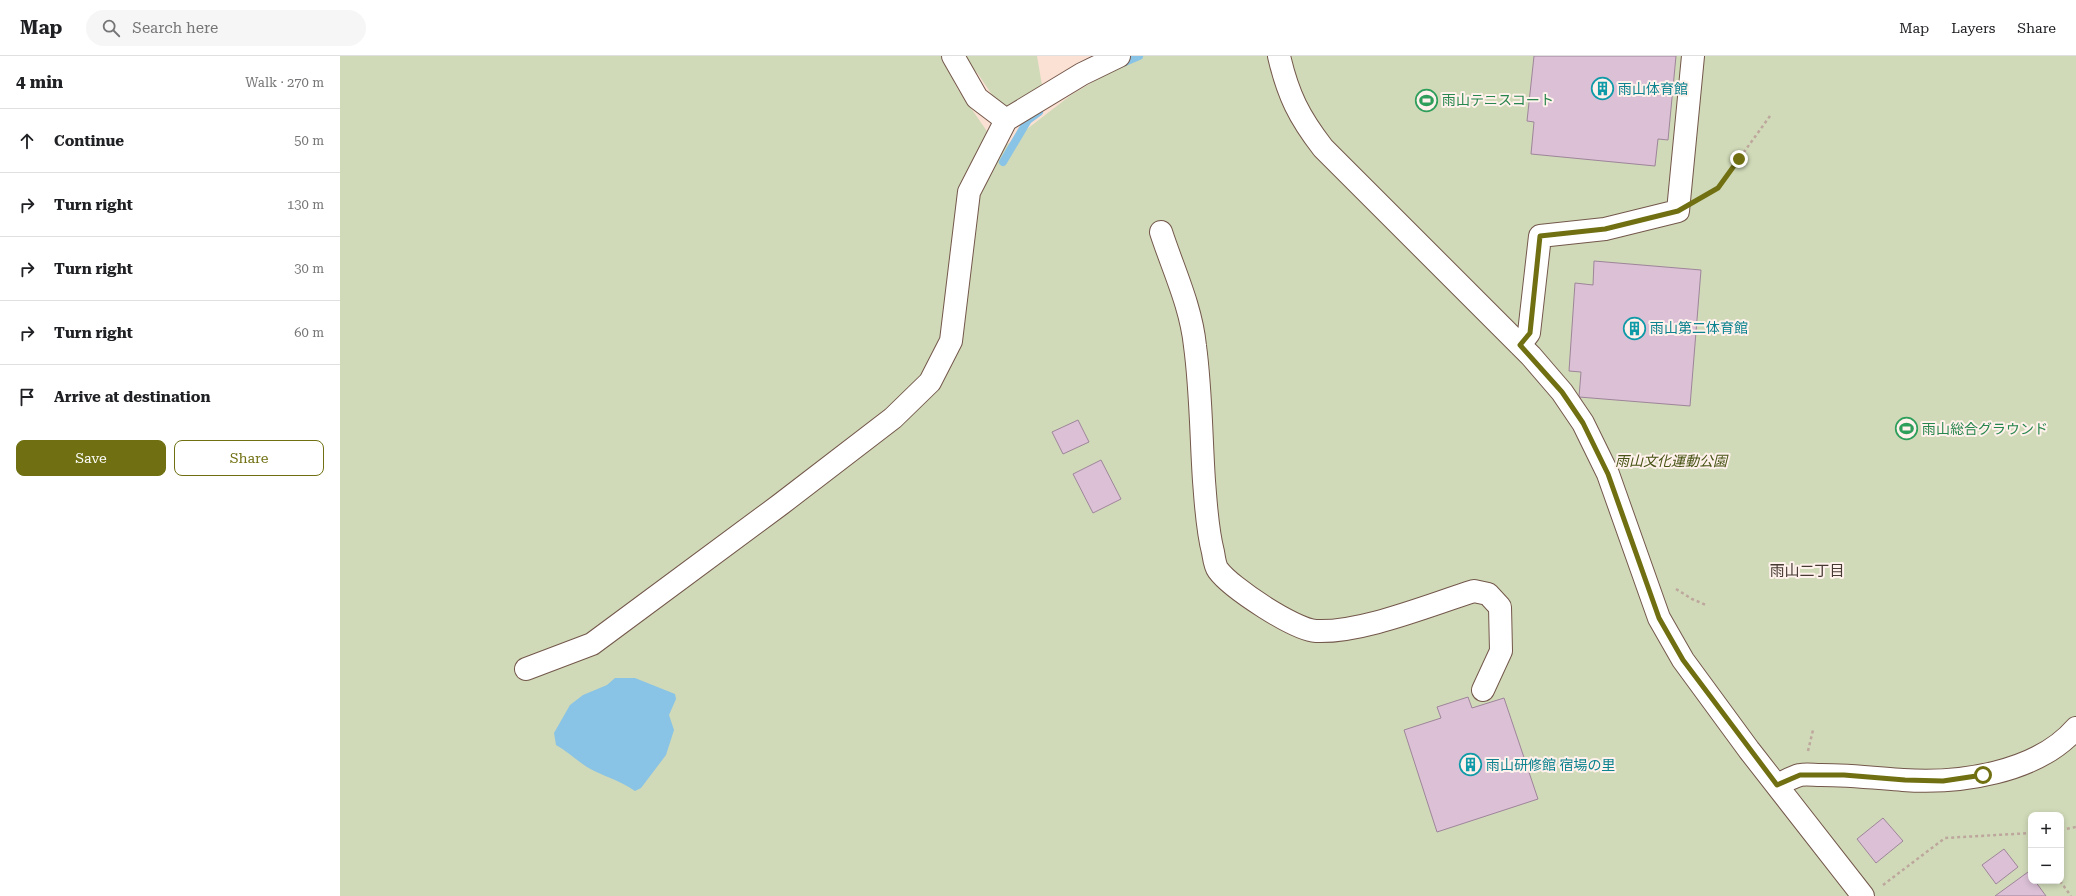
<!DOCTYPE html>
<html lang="en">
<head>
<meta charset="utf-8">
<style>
	body { margin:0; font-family:"Roboto Serif","Noto Sans JP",serif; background:#f6f6f6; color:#202124 }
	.controls { position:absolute; right:12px; bottom:12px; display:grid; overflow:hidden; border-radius:8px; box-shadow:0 2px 6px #0003 }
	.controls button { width:36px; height:36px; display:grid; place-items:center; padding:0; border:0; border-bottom:1px solid #e0e0e0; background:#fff; color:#202124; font:20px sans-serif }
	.stop { position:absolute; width:12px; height:12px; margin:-9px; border:3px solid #707012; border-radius:50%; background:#fff }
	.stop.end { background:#707012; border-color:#fff; box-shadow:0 1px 4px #0008 }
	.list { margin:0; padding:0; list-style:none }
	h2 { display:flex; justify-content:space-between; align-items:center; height:52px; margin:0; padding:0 16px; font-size:17px }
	h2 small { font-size:13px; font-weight:400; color:#757577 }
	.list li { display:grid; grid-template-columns:26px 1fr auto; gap:12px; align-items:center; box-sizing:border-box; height:64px; padding:0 16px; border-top:1px solid #e0e0e0 }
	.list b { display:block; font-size:15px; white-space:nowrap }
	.list em { font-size:13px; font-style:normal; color:#757577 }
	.actions { display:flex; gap:8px; padding:12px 16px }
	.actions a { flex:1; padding:9px 0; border:1px solid #707012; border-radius:8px; text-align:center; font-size:14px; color:#707012 }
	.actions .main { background:#707012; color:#fff }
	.icon { flex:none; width:22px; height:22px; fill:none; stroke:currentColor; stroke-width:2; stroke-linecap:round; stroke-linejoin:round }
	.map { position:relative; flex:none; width:1736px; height:840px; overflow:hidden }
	header { display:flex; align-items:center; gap:24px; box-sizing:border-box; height:56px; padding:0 20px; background:#fff; border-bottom:1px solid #e0e0e0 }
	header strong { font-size:19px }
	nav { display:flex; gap:22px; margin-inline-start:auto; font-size:14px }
	.search { width:280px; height:36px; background:#f6f6f6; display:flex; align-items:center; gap:10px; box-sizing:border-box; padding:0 14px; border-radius:22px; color:#757577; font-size:15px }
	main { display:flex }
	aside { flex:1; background:#fff }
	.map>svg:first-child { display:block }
	.green { fill:#d0dab8; fill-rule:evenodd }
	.water { fill:#89c3e5 }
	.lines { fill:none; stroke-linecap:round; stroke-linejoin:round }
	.stream { stroke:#89c3e5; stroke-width:8 }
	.building { fill:#dbc0d6; stroke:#9e8599 }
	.minor-casing { stroke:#73574a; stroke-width:24 }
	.path { stroke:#bda79d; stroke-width:2.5; stroke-dasharray:3 3; stroke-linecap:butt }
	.minor { stroke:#fff; stroke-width:22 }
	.route { stroke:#707012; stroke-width:5 }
	.labels { text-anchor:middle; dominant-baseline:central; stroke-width:4; stroke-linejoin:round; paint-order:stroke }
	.culture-label { font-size:14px; fill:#0d838f; stroke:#fff1eb; text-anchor:start }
	.leisure-label { font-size:14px; fill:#27864d; stroke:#fff1eb; text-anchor:start }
	.park-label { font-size:14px; font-style:italic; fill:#465315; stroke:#fff1eb }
	.neighbourhood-label { font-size:15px; fill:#463933; stroke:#fff1eb }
</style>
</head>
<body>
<header>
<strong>Map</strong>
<div class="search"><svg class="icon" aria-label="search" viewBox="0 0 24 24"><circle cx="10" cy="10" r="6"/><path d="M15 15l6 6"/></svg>Search here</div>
<nav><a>Map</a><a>Layers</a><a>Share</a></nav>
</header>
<main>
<aside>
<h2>4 min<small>Walk · 270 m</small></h2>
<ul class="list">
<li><svg class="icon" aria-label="ahead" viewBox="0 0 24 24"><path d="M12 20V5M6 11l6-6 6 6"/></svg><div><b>Continue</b></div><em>50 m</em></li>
<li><svg class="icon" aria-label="right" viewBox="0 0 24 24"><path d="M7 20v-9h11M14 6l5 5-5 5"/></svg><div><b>Turn right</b></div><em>130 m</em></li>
<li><svg class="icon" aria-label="right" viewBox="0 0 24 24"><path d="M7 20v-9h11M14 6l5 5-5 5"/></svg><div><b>Turn right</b></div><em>30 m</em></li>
<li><svg class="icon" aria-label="right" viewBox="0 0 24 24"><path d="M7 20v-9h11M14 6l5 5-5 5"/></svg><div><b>Turn right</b></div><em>60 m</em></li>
<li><svg class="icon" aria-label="arrive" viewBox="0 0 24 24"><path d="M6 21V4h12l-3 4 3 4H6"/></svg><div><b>Arrive at destination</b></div></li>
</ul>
<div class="actions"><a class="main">Save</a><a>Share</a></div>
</aside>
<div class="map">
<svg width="1736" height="840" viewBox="0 0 1736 840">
	<rect width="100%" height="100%" fill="#fbe1d4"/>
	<path class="green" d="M0,0H602L617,32L660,94L731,39L796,0H1736V840H0ZM1691,759H1721V825H1691Z
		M621,0H697L703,35L663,55L638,18Z"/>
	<path class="water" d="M275,622H295L335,638L336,643L329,659L334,674L326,699L301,732L295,735C280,724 262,720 247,711C236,704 227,695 216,689L214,677L230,649L243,639L267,629Z"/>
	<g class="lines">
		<path class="stream" d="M780,8L799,0
			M663,106L688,64L699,56"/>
	</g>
	<path class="building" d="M1194,0H1336L1328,84L1318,83L1315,110L1191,98L1194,66L1187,65Z
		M1254,205L1361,214L1350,350L1239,341L1241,316L1229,315L1235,227L1253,229Z
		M738,364L749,386L723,398L712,376Z
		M761,404L781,443L753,457L733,418Z
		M1128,641L1132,652L1164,642L1198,743L1097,776L1064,674L1101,662L1097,651Z
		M1543,762L1563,785L1536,807L1517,783Z
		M1664,793L1678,811L1656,828L1642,809Z
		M1688,816L1691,819V825H1695L1706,840H1655Z"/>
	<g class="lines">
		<defs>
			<path id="minor" d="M613,0L637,42L666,64
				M939,0C948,39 959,61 983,92L1191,300L1222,336L1243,367L1268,418L1319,562L1343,604L1409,694L1523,840
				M821,176C833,213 851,250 855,290C861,334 861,380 864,425C866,449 867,473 873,496C874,502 875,510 878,514C891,532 955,574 976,575C1022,577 1089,549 1134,535L1148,538L1160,551L1161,595L1143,634
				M1180,289L1189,277L1200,180L1265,173L1338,155L1353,0
				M186,613L252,588L441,448L553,362L590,326L611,285L629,136L666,64L742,18L779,0
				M1437,729C1444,726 1452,721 1460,719C1466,718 1474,719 1481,719C1509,719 1536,722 1563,724C1619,728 1697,717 1736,672"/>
		</defs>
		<use href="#minor" class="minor-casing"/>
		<path class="path" d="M1364,140L1378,132L1430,60
			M1336,533L1352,543L1366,549
			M1468,695L1473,674
			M1721,774L1736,771
			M1720,825L1731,840
			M1543,829L1605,782L1691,777"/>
		<use href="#minor" class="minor"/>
	</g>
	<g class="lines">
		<path class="route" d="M1399,103L1378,132L1338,155L1265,173L1200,180L1190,277L1180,289L1222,336L1243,367L1268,418L1319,562L1343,604L1437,729L1460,719H1504L1565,724L1603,725L1643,719"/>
	</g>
	<defs>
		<symbol id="building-ring" viewBox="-11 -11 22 22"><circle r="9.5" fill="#fff1eb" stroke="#0f9aa8" stroke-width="1.5"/><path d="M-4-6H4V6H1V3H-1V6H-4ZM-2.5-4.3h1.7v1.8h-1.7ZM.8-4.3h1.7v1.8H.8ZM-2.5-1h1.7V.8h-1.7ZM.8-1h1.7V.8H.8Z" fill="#0f9aa8"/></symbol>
		<symbol id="stadium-ring" viewBox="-11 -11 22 22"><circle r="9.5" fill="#fff1eb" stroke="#2e9e5b" stroke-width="1.5"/><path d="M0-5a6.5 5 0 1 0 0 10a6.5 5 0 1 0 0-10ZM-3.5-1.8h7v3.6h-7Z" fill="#2e9e5b"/></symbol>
	</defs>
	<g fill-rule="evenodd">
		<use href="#building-ring" x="1250" y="20" width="25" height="25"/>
		<use href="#stadium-ring" x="1074" y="32" width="25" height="25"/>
		<use href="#building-ring" x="1282" y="260" width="25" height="25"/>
		<use href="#stadium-ring" x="1554" y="360" width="25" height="25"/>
		<use href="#building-ring" x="1118" y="696" width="25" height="25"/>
	</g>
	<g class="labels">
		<g class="culture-label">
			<text x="1278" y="33">雨山体育館</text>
			<text x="1310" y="272">雨山第二体育館</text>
			<text x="1146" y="709">雨山研修館 宿場の里</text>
		</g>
		<g class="leisure-label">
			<text x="1102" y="44">雨山テニスコート</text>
			<text x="1582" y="373">雨山総合グラウンド</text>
		</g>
		<g class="park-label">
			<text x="1331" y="405">雨山文化運動公園</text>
		</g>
		<g class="neighbourhood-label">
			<text x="1467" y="515">雨山二丁目</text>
		</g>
	</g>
</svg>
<div class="controls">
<button>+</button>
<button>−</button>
</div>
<div class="stop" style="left:1643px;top:719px"></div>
<div class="stop end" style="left:1399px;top:103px"></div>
</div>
</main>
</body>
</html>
